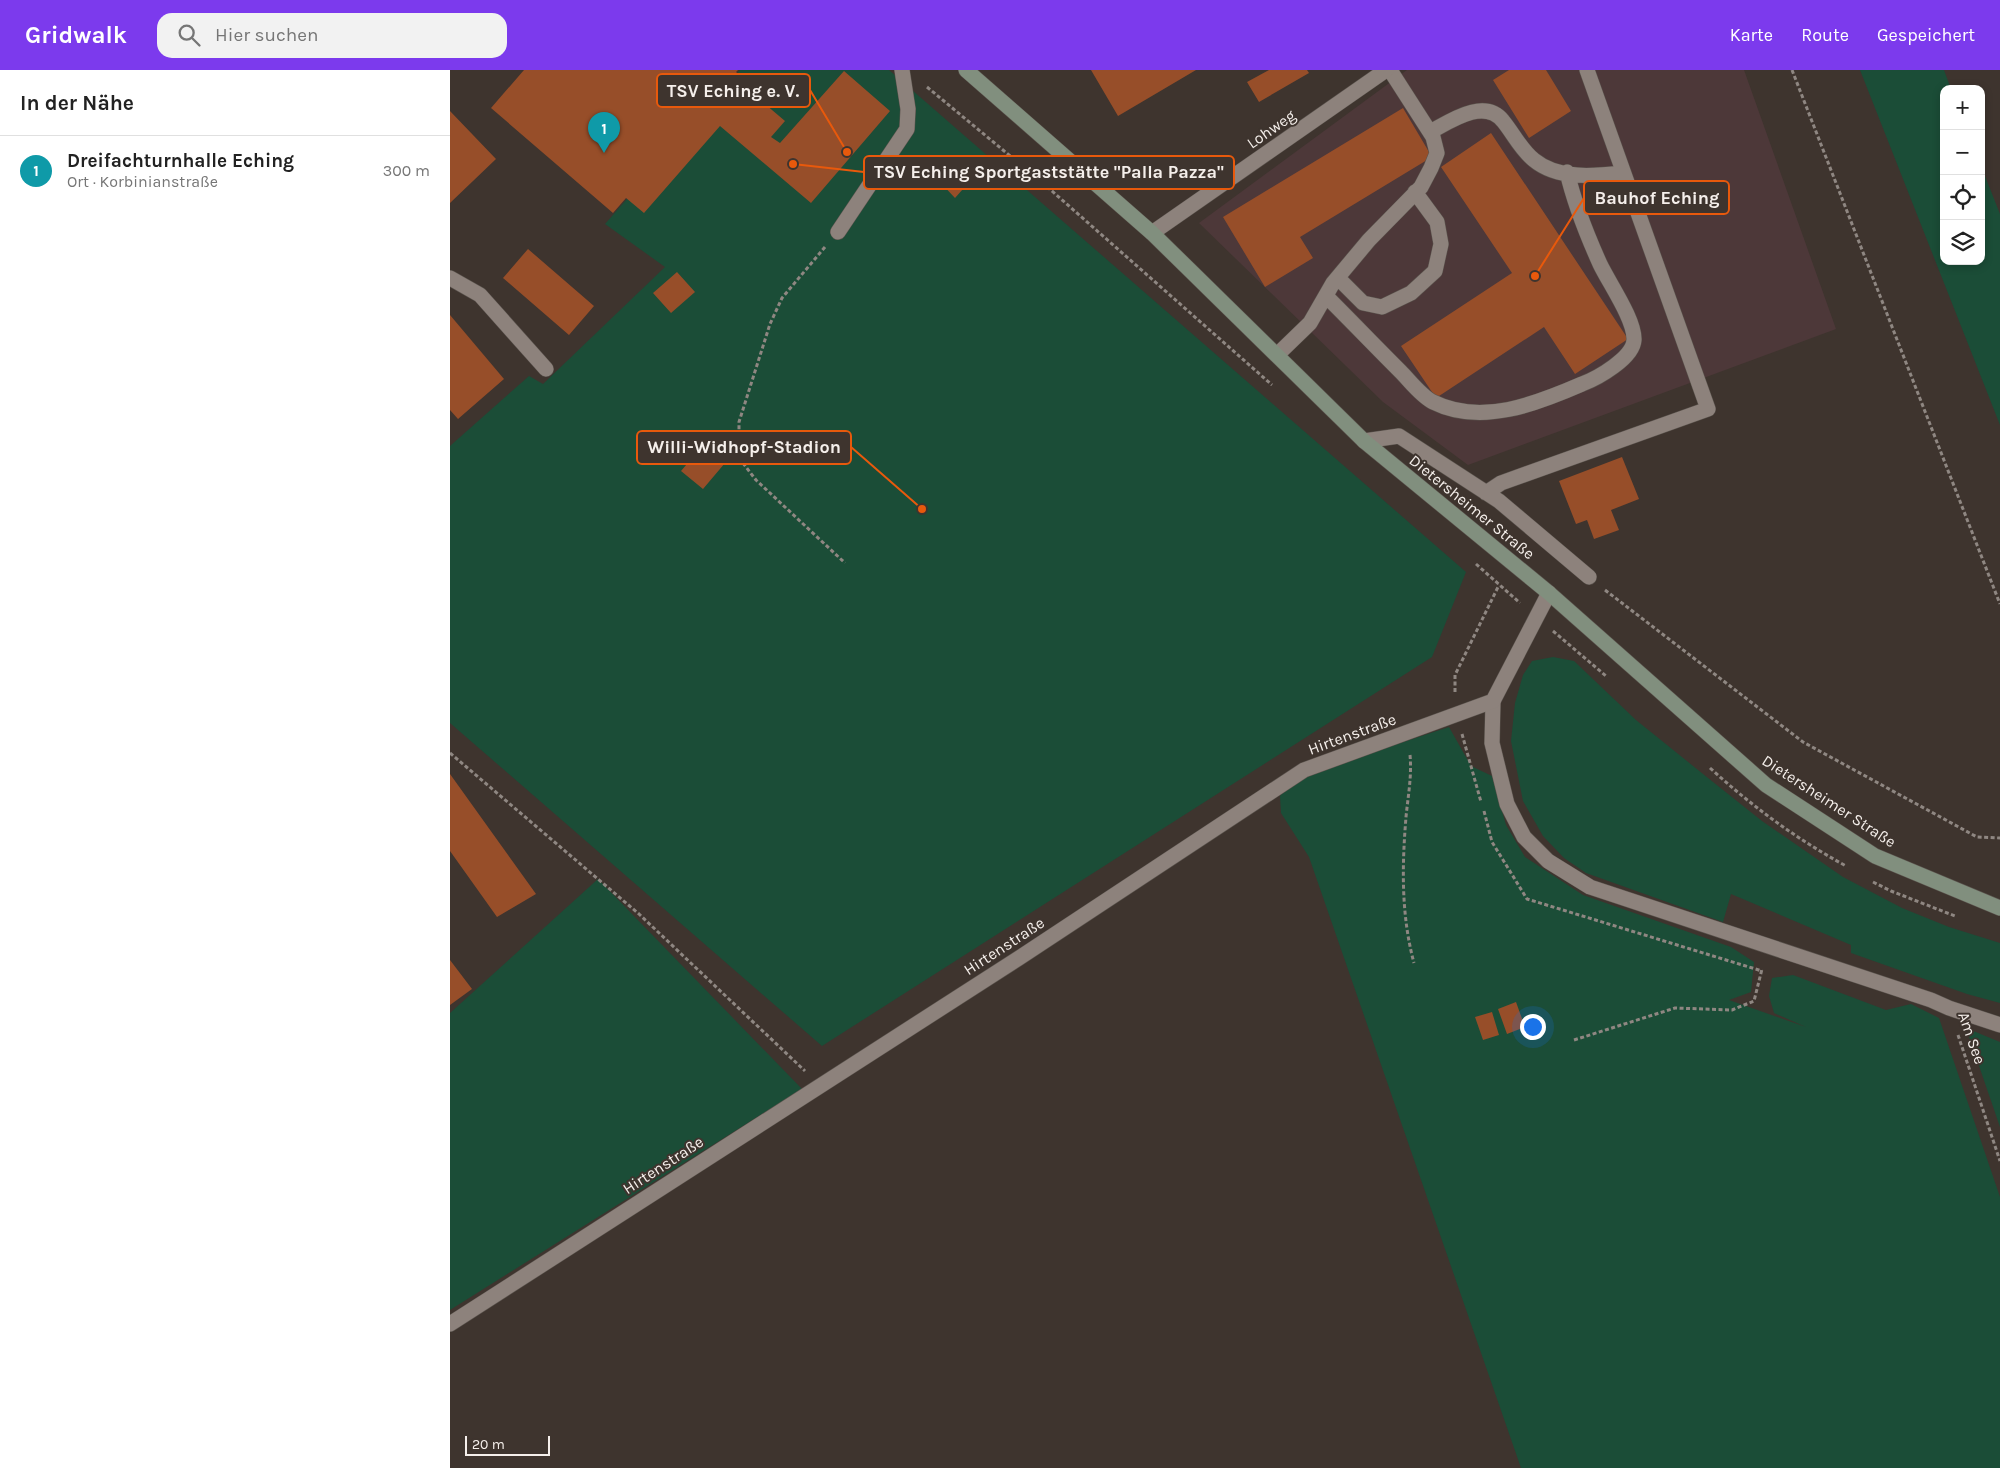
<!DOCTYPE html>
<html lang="de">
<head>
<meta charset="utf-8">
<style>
	body { margin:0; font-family:Karla,sans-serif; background:#f2f2f2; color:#222 }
	.controls { position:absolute; right:15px; top:15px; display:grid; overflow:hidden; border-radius:10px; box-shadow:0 2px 8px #0003 }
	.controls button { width:45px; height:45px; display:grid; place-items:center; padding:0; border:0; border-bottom:1px solid #e0e0e0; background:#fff; color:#222; font:25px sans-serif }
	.scale { position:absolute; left:15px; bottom:12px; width:85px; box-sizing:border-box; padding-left:5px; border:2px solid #f5efeb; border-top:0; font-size:14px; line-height:18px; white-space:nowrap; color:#f5efeb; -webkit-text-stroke:4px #3e342e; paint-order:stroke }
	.you { position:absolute; left:1082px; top:956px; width:18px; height:18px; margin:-12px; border:4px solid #fff; border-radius:50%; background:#1a73e8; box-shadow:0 0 0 8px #1a73e833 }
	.badge { display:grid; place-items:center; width:32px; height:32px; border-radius:50%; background:#7c3aed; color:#fff; font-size:16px; font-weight:700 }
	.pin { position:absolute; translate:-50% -41px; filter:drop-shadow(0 1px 2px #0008) }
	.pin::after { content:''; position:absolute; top:26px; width:18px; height:15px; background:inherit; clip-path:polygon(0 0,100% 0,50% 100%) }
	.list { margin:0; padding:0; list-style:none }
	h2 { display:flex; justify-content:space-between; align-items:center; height:65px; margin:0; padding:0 20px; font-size:21px }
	h2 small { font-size:16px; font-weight:400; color:#767676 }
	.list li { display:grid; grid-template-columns:32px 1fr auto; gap:15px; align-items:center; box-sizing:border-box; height:70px; padding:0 20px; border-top:1px solid #e0e0e0 }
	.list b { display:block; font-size:19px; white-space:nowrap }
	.list p { margin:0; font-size:16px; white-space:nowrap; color:#767676 }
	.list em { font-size:16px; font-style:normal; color:#767676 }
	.icon { flex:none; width:28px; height:28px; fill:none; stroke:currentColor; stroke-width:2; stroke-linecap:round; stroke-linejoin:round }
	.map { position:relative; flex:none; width:1550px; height:1398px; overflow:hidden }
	header { display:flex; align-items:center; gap:30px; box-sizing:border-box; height:70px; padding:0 25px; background:#7c3aed; color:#fff }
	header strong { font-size:24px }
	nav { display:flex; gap:28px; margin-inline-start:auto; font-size:18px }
	.search { width:350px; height:45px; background:#f2f2f2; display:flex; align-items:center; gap:12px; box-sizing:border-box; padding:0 18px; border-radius:15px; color:#767676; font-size:19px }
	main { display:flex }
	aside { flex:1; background:#fff }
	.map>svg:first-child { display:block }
	.industrial { fill:#4d3839 }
	.green { fill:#1b4d37 }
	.building { fill:#974e29 }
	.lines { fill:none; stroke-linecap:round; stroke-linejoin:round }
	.lane-casing { stroke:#5a534d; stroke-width:16 }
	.street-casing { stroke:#5a534d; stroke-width:16 }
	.secondary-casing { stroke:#5a534d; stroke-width:16 }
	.path { stroke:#8f8782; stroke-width:3; stroke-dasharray:4 2.5; stroke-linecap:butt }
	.lane { stroke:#8d827c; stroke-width:15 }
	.street { stroke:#8d827c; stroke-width:15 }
	.secondary { stroke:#818f7e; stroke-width:15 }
	.labels { text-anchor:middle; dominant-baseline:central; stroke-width:4; stroke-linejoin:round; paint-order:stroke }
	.street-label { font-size:16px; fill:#f5efeb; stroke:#3e342e }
	.leader { fill:none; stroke:#e8590c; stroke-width:2 }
	.callout-dot { fill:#e8590c; stroke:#3e342e; stroke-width:2 }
	.callout { fill:#3e342e; stroke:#e8590c; stroke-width:2 }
	.callout-label { font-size:18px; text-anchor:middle; font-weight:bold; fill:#f5efeb }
</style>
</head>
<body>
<header>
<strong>Gridwalk</strong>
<div class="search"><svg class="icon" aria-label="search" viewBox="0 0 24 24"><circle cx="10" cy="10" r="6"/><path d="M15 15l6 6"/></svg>Hier suchen</div>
<nav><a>Karte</a><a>Route</a><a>Gespeichert</a></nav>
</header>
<main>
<aside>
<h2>In der Nähe<small></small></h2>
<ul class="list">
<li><span class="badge" style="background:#0f9aa8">1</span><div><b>Dreifachturnhalle Eching</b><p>Ort · Korbinianstraße</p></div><em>300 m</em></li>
</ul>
</aside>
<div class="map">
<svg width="1550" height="1398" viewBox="0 0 1550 1398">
	<rect width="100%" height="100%" fill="#3e342e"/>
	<path class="industrial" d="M957,0H1294L1386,259L1018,395L933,332L749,153Z"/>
	<path class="green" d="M290,0H439L1016,502L982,587L372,976L0,653V376L79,306L93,314L215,197L155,154Z
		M1410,0H1494L1501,19H1494V191H1531V96L1550,144V355Z
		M1103,587L1124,591L1186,650L1258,708L1312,751L1393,807L1452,838L1499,857L1550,873V933L1517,924L1401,883V875L1281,824L1273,852L1136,803L1114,788L1093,766L1073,731L1061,671L1065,633L1073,605L1082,591Z
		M999,657L1021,696L1042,706L1056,755L1075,787L1133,825L1281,877L1304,892L1301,922L1279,930L1356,957L1324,943L1319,926L1322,908L1343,905L1436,940L1461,934L1489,948L1550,1127V1398H1071L859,787L831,743L830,726L835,719L868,700Z
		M148,809L352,1019L0,1240V943Z
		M1516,958L1550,972V1057Z"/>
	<path class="building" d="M74,0H288L286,2L304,18L301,22L335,51L321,67L330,73L394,1L440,41L361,133L270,56L194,143L176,128L163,143L41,38Z
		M641,0H746L668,46Z
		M819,0H857L859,3L809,32L797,12Z
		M1059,0H1096L1121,41L1079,68L1043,10Z
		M953,38L982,87L850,167L863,188L815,217L773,147Z
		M0,41L46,89L0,133Z
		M1041,63L1178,269L1125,304L1094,257L986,328L951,276L1062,203L991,97Z
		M497,103L513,119L505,128L489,111Z
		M78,179L144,236L119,265L53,208Z
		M227,202L245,222L221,243L203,223Z
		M0,245L54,309L8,349L0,340Z
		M253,375L275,393L253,419L231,401Z
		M1172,387L1189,429L1161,440L1169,460L1144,469L1137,450L1126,454L1109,411Z
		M0,704L86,824L47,847L0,781Z
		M0,890L22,919L0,935Z
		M1066,932L1075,957L1057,964L1048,939Z
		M1042,942L1049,965L1033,970L1025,947Z"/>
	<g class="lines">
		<defs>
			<path id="lane" d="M980,62C999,52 1034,27 1053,51C1063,63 1071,80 1084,90C1108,110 1145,106 1174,103
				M388,162L457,59L458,39L452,0
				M888,208L913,233L932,237L961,223L985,201L991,174L987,152L965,122
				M876,226C901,251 925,276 950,301C960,311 971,326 983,332C1031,356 1086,334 1132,314C1148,308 1183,288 1184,270C1185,250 1159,213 1150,194C1136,163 1125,136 1117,102
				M827,285L860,253L883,213L919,170L971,117L981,98L987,83L983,67L940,0
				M914,371L949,366L1049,431L1139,507
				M1036,423L1051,413L1258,339L1137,0
				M1043,631L1042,673L1057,734L1074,767L1098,791L1140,817L1481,930L1499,938L1550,955"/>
			<path id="street" d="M702,163L936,0
				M0,208L30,225L96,299
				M0,1254L569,888L854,700L1043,631L1099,523"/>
			<path id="secondary" d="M516,0L702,163L914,371L1099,523L1316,715L1425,786L1550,838"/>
		</defs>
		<use href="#lane" class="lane-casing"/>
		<use href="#street" class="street-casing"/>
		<use href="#secondary" class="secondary-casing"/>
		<path class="path" d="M1342,0L1550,534
			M477,17L594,114L822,315
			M375,177L332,228L320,254L289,352V388L306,410L395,493
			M1026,494L1070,533
			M1155,520L1353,672L1527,767L1550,768
			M1103,561L1156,606
			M1005,622V605L1049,515
			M1012,664L1031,732
			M0,683L189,844L355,1001
			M960,685C962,706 958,726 956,747C952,796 951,845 964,893
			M1260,698C1303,737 1345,768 1396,796
			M1034,741L1042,772L1077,829L1312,901
			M1423,812L1441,821L1505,846
			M1508,965L1550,1091
			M1124,970L1225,938L1282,940L1304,931L1312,899"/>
		<use href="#lane" class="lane"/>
		<use href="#street" class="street"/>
		<use href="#secondary" class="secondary"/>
	</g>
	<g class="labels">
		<g class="street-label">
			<text transform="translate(821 59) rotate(-35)">Lohweg</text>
			<text transform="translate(1022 437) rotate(39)">Dietersheimer Straße</text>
			<text transform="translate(902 664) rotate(-20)">Hirtenstraße</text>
			<text transform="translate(1379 731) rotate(33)">Dietersheimer Straße</text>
			<text transform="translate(554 876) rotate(-33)">Hirtenstraße</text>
			<text transform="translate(1522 968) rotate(71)">Am See</text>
			<text transform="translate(213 1095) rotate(-33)">Hirtenstraße</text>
		</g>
	</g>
	<path class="leader" d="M397 82L360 20M343 94L414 102M1085 206L1134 128M472 439L401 377"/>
	<g class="callout-dot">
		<circle cx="397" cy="82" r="5"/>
		<circle cx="343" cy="94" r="5"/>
		<circle cx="1085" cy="206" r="5"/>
		<circle cx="472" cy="439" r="5"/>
	</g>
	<g class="callout">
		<rect x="207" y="4" width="153" height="33" rx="5"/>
		<rect x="414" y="86" width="370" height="33" rx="5"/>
		<rect x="1134" y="111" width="145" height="33" rx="5"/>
		<rect x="187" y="361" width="214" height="33" rx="5"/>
	</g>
	<g class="callout-label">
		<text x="283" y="27">TSV Eching e. V.</text>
		<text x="599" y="108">TSV Eching Sportgaststätte "Palla Pazza"</text>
		<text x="1207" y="134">Bauhof Eching</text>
		<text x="294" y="383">Willi-Widhopf-Stadion</text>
	</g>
</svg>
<div class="controls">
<button>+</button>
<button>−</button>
<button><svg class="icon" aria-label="locate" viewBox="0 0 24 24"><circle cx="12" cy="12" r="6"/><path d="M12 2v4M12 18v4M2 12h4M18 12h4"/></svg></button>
<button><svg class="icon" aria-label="layers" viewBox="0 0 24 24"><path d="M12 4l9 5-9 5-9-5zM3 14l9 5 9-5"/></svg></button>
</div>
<div class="scale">20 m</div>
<div class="you"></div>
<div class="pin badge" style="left:154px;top:83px;background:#0f9aa8">1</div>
</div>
</main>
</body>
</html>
